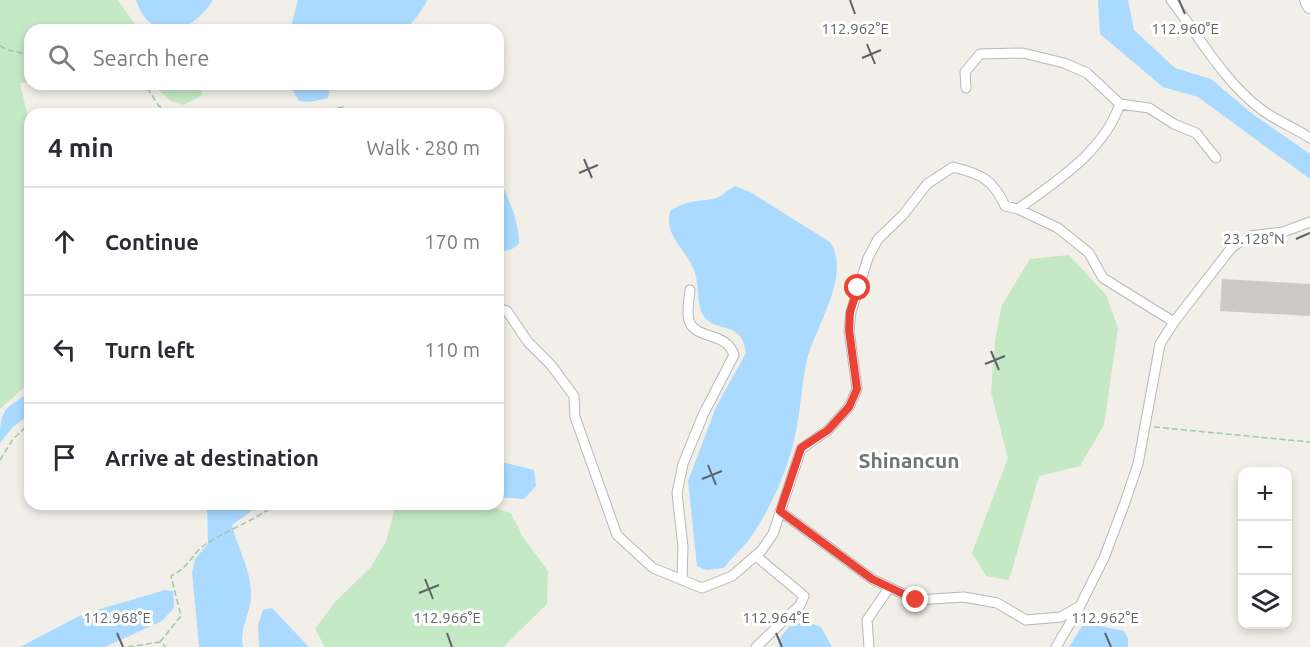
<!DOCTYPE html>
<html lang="en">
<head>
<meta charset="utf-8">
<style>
	body { margin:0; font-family:Ubuntu,sans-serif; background:#f7f7f7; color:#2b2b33 }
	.controls { position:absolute; right:18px; bottom:18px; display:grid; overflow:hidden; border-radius:12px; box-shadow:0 3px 9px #0003 }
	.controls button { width:54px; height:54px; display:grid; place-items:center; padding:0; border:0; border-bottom:2px solid #e1e1e2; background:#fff; color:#2b2b33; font:30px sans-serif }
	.stop { position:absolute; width:18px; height:18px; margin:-14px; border:4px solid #ea4335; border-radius:50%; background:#fff }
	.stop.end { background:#ea4335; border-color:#fff; box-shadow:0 2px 6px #0008 }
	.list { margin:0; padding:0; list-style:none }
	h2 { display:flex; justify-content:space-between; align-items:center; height:78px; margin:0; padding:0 24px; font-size:26px }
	h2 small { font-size:20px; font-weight:400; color:#7c7c81 }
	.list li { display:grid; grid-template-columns:39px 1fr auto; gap:18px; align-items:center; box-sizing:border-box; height:108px; padding:0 24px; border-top:2px solid #e1e1e2 }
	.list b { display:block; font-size:22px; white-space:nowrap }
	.list em { font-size:20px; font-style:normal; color:#7c7c81 }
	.icon { flex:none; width:33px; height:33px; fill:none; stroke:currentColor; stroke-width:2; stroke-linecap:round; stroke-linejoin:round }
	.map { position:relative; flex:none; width:1310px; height:647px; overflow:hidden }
	.search { position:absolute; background:#fff; box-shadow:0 3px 9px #0003; left:24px; top:24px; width:480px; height:66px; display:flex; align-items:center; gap:15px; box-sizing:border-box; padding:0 21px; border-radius:18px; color:#7c7c81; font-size:22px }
	.panel { position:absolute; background:#fff; box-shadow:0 3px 9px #0003; left:24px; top:108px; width:480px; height:402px; border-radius:18px }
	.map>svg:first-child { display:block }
	.green { fill:#c5e8c5 }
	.water { fill:#aadaff }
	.building { fill:#cccac5 }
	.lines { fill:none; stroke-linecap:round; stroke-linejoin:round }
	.street-casing { stroke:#b5b8bc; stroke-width:11 }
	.secondary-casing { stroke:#b6babf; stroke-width:16 }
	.path { stroke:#9cc7a9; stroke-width:1.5; stroke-dasharray:6 3; stroke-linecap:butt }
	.street { stroke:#fff; stroke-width:9 }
	.secondary { stroke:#fff; stroke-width:14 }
	.route { stroke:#ea4335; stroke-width:8 }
	.ticks { fill:none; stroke:#5f6368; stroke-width:2 }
	.labels { text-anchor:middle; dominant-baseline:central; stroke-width:6; stroke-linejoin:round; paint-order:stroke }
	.quarter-label { font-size:21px; font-weight:bold; fill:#70757a; stroke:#fff }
	.ticks-label { font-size:15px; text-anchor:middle; fill:#5f6368; stroke:#fff; stroke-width:6; stroke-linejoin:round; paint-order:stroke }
</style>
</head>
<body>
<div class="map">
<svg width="1310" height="647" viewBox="0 0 1310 647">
	<rect width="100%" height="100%" fill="#f1efe8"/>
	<path class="green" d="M0,0H118L139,30H30V82L20,83L30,126V382L0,409Z
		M152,84H200L202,95L184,105L171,101Z
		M1069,255L1106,295L1118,328L1104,425L1080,466L1039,476L1009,580L986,576L972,553L1008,458L991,392L995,340L1002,305L1030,259Z
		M396,504H481L511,513L523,537L548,571L547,604L503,647H325L315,629L335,602L370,568L386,542Z"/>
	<path class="water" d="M136,0H213C192,34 151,45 136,0Z
		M298,0H427C424,8 411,26 403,30H290Z
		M1098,0H1128L1134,30L1175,68L1211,79L1250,112L1310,154V179L1198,97L1163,87L1100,34Z
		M289,84H331L328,98L310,102L299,101Z
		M498,176C508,198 519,219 519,244L512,249L498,252Z
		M735,186L750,192L830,242C852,275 815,327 807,360C801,385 801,411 795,436C788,470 770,509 751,537C743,548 732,557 724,568L706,570L697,566L688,481L716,407L746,353C742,319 715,334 703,315C695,301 701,282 692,266C683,246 664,235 670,211C688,200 693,202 713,199C720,198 728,190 735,186Z
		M30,393V414L13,427L0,443C0,411 2,409 30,393Z
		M498,461L534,470L536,486L524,499L498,497Z
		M207,504H261L232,525C238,550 252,571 251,597C250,614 239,630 243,647H199L192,572L195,559L208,544Z
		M165,590L173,591L174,608L162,621L105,647H20L83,614Z
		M272,608L309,647H259L258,625L263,610Z
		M805,621L821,627L832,647H779L778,640L789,627Z
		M1091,624L1124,631L1128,638V647H1069L1082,626Z"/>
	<path class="building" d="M1222,279L1310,284V316L1220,311Z"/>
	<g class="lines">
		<defs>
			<path id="street" d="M1171,0C1200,37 1223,81 1262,110C1277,121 1295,128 1310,138
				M966,88L965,72L980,54L1023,53L1064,63L1087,73L1120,104L1149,108L1174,124L1196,133L1216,158
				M1018,209C1058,180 1103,152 1120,104
				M498,308L507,311L528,342L551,365L574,396L575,417L617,535L653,568L702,588L732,576L761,551L773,534L801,449L828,430L849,407L857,389L849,330L851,312L868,258L878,239L903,215L927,184L953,167C981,174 993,179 1005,206L1018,209L1058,228L1089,253L1103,278L1174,322L1232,247L1250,236L1283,232L1310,222
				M780,511L872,579L916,600L964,597L997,603L1026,620L1061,617L1080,606L1104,558L1124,505L1138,464L1160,344L1174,322
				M756,556L804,596L800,605L756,647
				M682,579L683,547L677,493L683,464L703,415L734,355C727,332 697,339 690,323C686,315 689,300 690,290
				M869,647L867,620L889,588
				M1056,647L1079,608"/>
			<path id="secondary" d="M1307,0L1310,6"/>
		</defs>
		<use href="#street" class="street-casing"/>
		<use href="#secondary" class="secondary-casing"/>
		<path class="path" d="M0,46L8,50L30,55
			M139,84L147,88L159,106L174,114
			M302,114L343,107L352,114
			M1154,427L1310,442
			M0,460L13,439L30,423
			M160,642L181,616L171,576C190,567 191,554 206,544C229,529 254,521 276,504
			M128,647L160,642L166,647"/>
		<use href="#street" class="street"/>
		<use href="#secondary" class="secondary"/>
	</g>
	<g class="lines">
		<path class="route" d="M858,288L850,312L849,330L857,389L849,407L828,430L801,448L780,511L872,579L916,600"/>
	</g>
	<path class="ticks" d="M850,0L855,14M1179,0L1185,14M867,44L875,64M862,58L881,50M584,159L592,178M579,173L598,165M1296,239L1310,233M991,351L999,370M985,364L1005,356M708,465L716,485M702,479L722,471M425,579L433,599M419,593L439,585M117,633L123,647M447,633L452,647M776,633L782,647M1105,633L1111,647"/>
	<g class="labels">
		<g class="quarter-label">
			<text x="909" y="460">Shinancun</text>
		</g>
	</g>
	<g class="ticks-label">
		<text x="855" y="34">112.962°E</text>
		<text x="1185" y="34">112.960°E</text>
		<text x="1254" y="244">23.128°N</text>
		<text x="117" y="623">112.968°E</text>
		<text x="447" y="623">112.966°E</text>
		<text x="776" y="623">112.964°E</text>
		<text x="1105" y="623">112.962°E</text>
	</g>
</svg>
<div class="controls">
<button>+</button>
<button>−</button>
<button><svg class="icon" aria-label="layers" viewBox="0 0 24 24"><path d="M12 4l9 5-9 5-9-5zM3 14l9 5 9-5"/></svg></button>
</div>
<div class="stop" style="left:858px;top:288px"></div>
<div class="stop end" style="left:916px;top:600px"></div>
<div class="search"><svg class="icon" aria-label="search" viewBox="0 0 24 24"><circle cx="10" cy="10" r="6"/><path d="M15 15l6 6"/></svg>Search here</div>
<section class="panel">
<h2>4 min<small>Walk · 280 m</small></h2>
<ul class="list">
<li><svg class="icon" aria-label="ahead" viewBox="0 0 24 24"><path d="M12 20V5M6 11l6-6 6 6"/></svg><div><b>Continue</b></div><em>170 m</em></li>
<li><svg class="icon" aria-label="left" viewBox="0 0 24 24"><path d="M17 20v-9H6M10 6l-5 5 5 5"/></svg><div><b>Turn left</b></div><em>110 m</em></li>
<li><svg class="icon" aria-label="arrive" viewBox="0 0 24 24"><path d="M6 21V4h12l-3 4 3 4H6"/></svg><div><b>Arrive at destination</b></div></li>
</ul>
</section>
</div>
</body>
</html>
